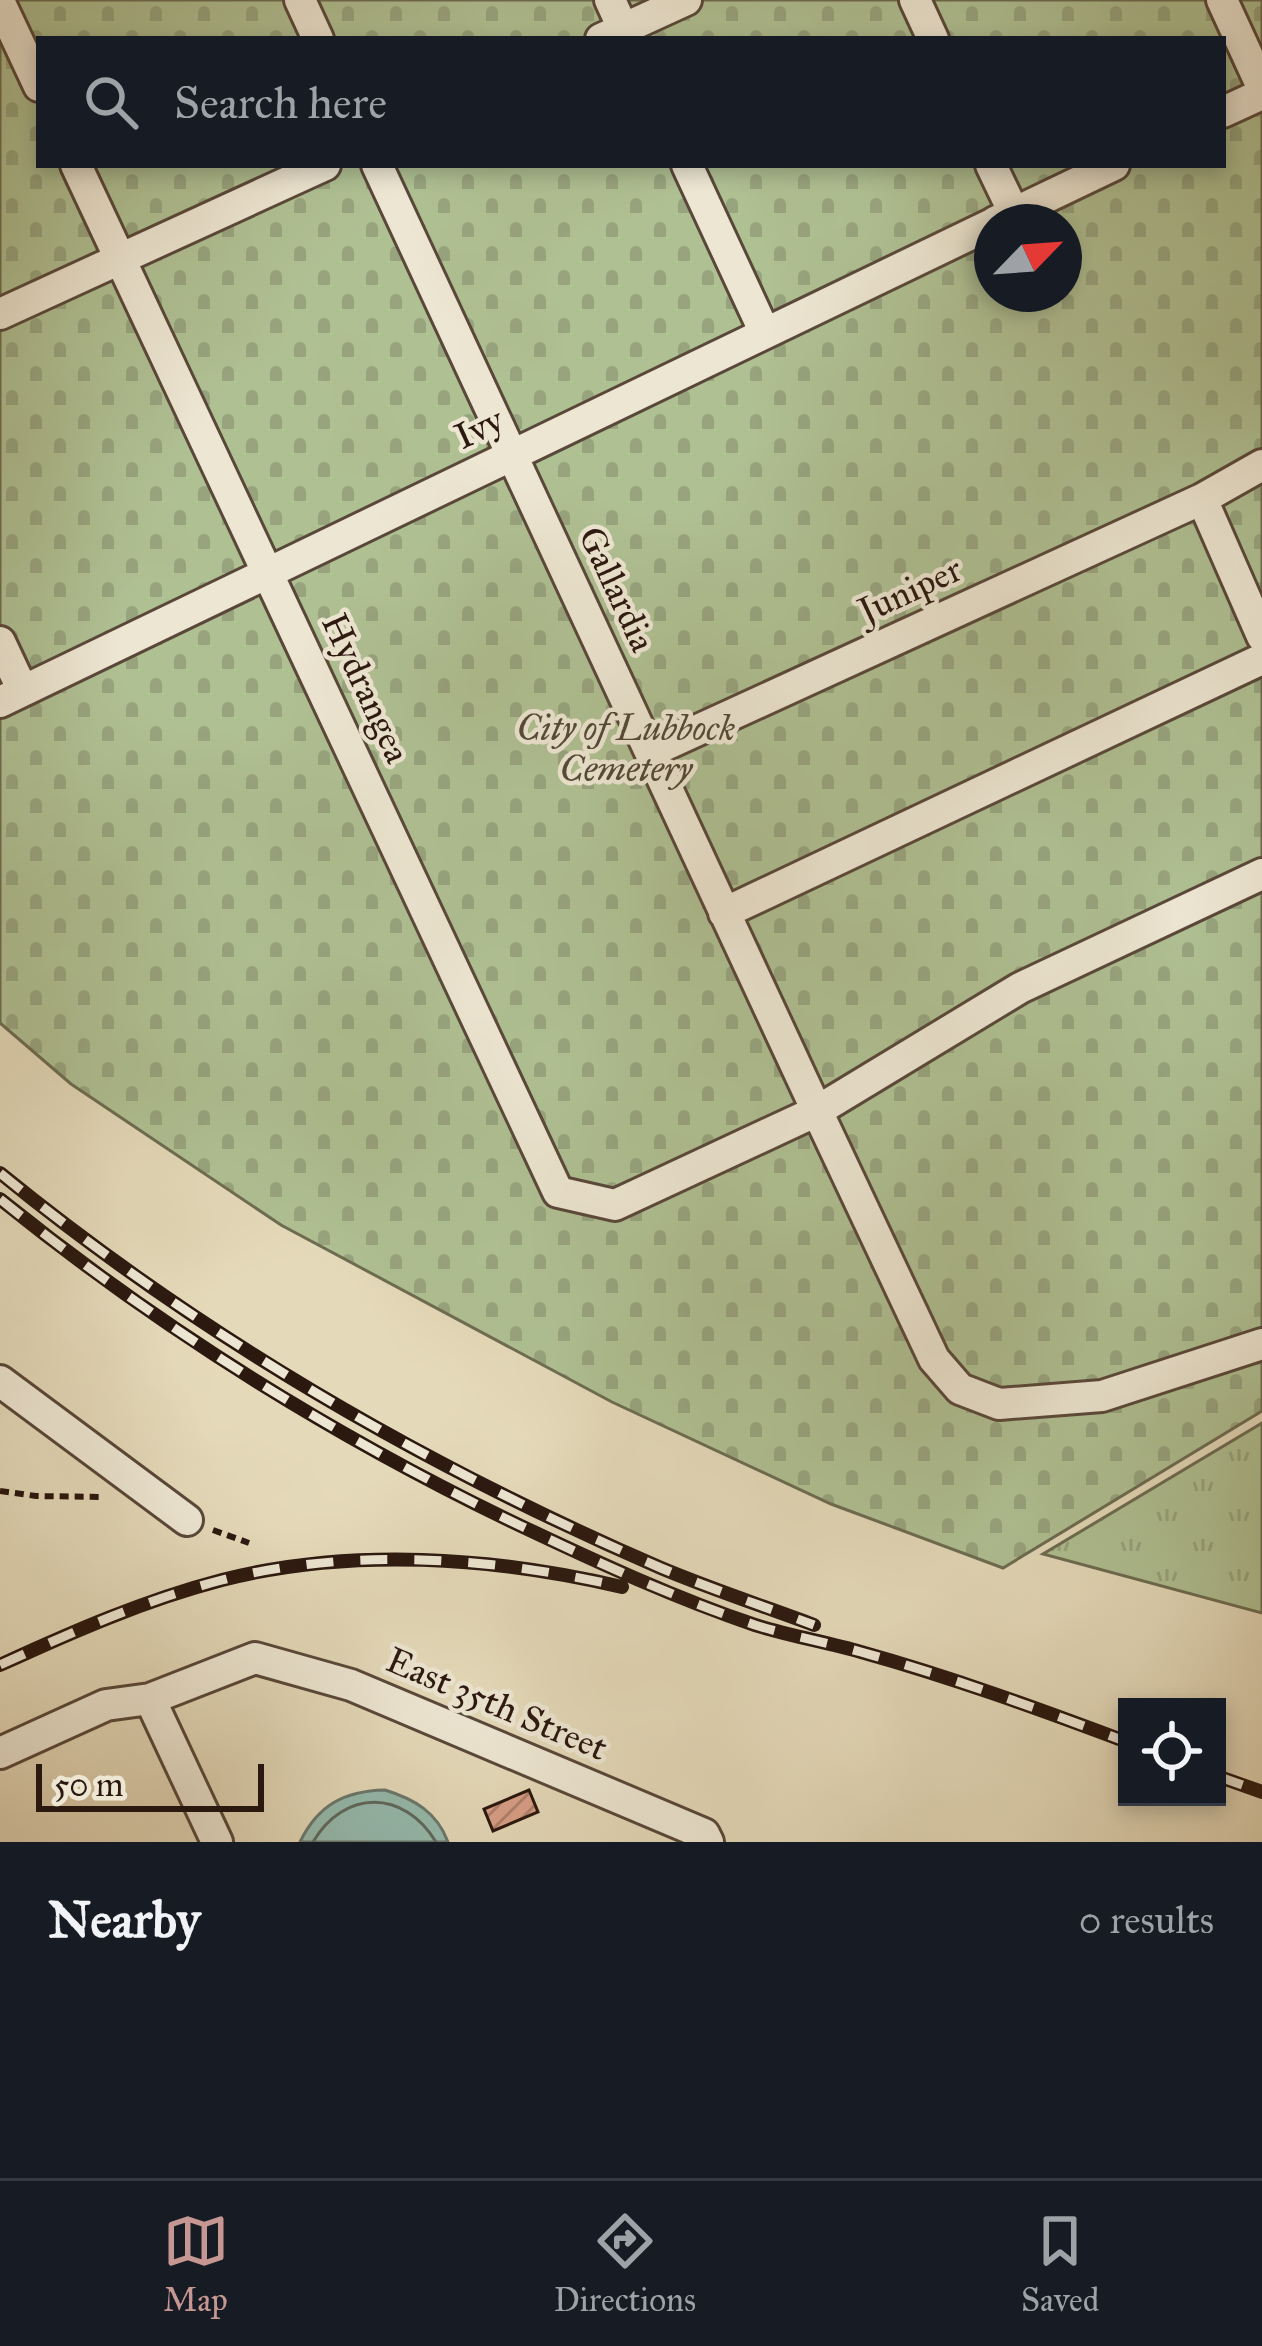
<!DOCTYPE html>
<html lang="en">
<head>
<meta charset="utf-8">
<style>
	body { margin:0; font-family:"IM FELL Great Primer",serif; background:#20242c; color:#f1f3f6 }
	.controls { position:absolute; right:36px; bottom:36px; display:grid; overflow:hidden; border-radius:0px; box-shadow:0 6px 18px #0003 }
	.controls button { width:108px; height:108px; display:grid; place-items:center; padding:0; border:0; border-bottom:3px solid #363941; background:#171b24; color:#f1f3f6; font:60px sans-serif }
	.compass { position:absolute; left:974px; top:204px; width:108px; height:108px; border-radius:50%; background:#171b24; box-shadow:0 6px 18px #0003; rotate:65deg }
	.scale { position:absolute; left:36px; bottom:30px; width:228px; box-sizing:border-box; padding-left:12px; border:6px solid #2b180f; border-top:0; font-size:33px; line-height:42px; white-space:nowrap; color:#2b180f; -webkit-text-stroke:9px #ede6d2; paint-order:stroke }
	.list { margin:0; padding:0; list-style:none }
	h2 { display:flex; justify-content:space-between; align-items:center; height:156px; margin:0; padding:0 48px; font-size:51px }
	h2 small { font-size:39px; font-weight:400; color:#9ea1a6 }
	.icon { flex:none; width:66px; height:66px; fill:none; stroke:currentColor; stroke-width:2; stroke-linecap:round; stroke-linejoin:round }
	.map { position:relative; flex:none; width:1262px; height:1842px; overflow:hidden }
	.search { position:absolute; background:#171b24; box-shadow:0 6px 18px #0003; left:36px; right:36px; top:36px; height:132px; display:flex; align-items:center; gap:30px; box-sizing:border-box; padding:0 42px; border-radius:0px; color:#9ea1a6; font-size:45px }
	.sheet { height:336px; background:#171b24 }
	nav { display:flex; justify-content:space-around; align-items:center; box-sizing:border-box; height:168px; border-top:3px solid #363941; background:#171b24; font-size:33px; color:#9ea1a6 }
	nav a { display:grid; justify-items:center; gap:6px }
	nav .on { color:#c59692 }
	.map>svg:first-child { display:block }
	.grass { fill:url(#grass-tufts); stroke:#6d6c51; stroke-width:3 }
	.cemetery { fill:url(#cemetery-stones); stroke:#6d6c51; stroke-width:3; fill-rule:evenodd }
	.water { fill:#95baad; stroke:#6b796e; stroke-width:3 }
	.lines { fill:none; stroke-linecap:round; stroke-linejoin:round }
	.shore { stroke:#60695e; stroke-width:3 }
	.building { fill:url(#building-hatch); stroke:#2b180f; stroke-width:3 }
	.minor-casing { stroke:#59483a; stroke-width:36 }
	.path { stroke:#2b180f; stroke-width:6; stroke-dasharray:9 6; stroke-linecap:butt }
	.minor { stroke:#ede6d2; stroke-width:30 }
	.rail-casing { stroke:#2b180f; stroke-width:14 }
	.rail { stroke:#ede6d2; stroke-width:9; stroke-dasharray:27; stroke-linecap:butt }
	.labels { text-anchor:middle; dominant-baseline:central; stroke-width:9; stroke-linejoin:round; paint-order:stroke }
	.street-label { font-size:36px; fill:#2b180f; stroke:#ede6d2 }
	.park-label { font-size:36px; font-style:italic; fill:#534a37; stroke:#ede6d2 }
</style>
</head>
<body>
<div class="map">
<svg width="1262" height="1842" viewBox="0 0 1262 1842">
	<defs>
		<pattern id="grass-tufts" width="24" height="20" patternUnits="userSpaceOnUse" patternTransform="scale(3)"><rect width="24" height="20" fill="#afc093"/><path d="M3 7l-1-3M5 7V3M7 7l1-3M15 17l-1-3M17 17v-4M19 17l1-3" fill="none" stroke="#97a47e"/></pattern>
		<pattern id="cemetery-stones" width="16" height="16" patternUnits="userSpaceOnUse" patternTransform="scale(3)"><rect width="16" height="16" fill="#afc093"/><path d="M2 7V4a2 2 0 0 1 4 0v3zM10 15v-3a2 2 0 0 1 4 0v3z" fill="#97a47e"/></pattern>
		<pattern id="building-hatch" width="6" height="6" patternUnits="userSpaceOnUse" patternTransform="scale(3)"><rect width="6" height="6" fill="#d89f87"/><path d="M-1 1l2-2M0 6l6-6M5 7l2-2" fill="none" stroke="#af816d"/></pattern>
	</defs>
	<rect width="100%" height="100%" fill="#e4d9b9"/>
	<filter id="stains"><feTurbulence type="fractalNoise" baseFrequency=".00167" numOctaves="4"/><feColorMatrix values="0 0 0 0 .2 0 0 0 0 .09 0 0 0 0 .02 0 0 0 .5 -.17"/></filter>
	<radialGradient id="worn" r=".72"><stop offset=".6" stop-color="#630" stop-opacity="0"/><stop offset="1" stop-color="#630" stop-opacity=".3"/></radialGradient>
	<path class="grass" d="M1262,1423V1613L1043,1554Z"/>
	<path class="cemetery" d="M0,0H1262V1411L1003,1568L831,1504L612,1402L281,1225L71,1084L0,1023ZM39,39H1223V165H39ZM992,222H1064V294H992Z"/>
	<path class="water" d="M385,1790C414,1799 437,1812 448,1842H300C318,1805 344,1791 385,1790Z"/>
	<g class="lines">
		<path class="shore" d="M313,1842C344,1789 404,1789 436,1842"/>
	</g>
	<path class="building" d="M529,1790L538,1812L493,1831L484,1809Z"/>
	<g class="lines">
		<defs>
			<path id="minor" d="M300,0L318,39
				M610,0L628,39
				M915,0L933,39
				M1222,0L1262,87
				M0,3L39,86
				M601,39L686,0
				M1223,112L1262,94
				M76,165L558,1192L615,1205L817,1111L934,1359L960,1389L999,1404L1102,1396L1262,1344
				M377,165L817,1111L1020,988L1262,874
				M687,165L765,333
				M991,165L1014,213
				M995,222L1114,165
				M0,314L325,165
				M1262,465L1202,499L1262,636
				M0,642L23,691
				M0,702L992,224
				M650,752L1202,499
				M724,913L1262,659
				M0,1381L187,1520
				M150,1699L217,1842
				M0,1753L106,1705L150,1699L255,1658L351,1685L704,1834L708,1842"/>
		</defs>
		<use href="#minor" class="minor-casing"/>
		<path class="path" d="M0,1491L36,1496L103,1497
			M213,1530L249,1543"/>
		<use href="#minor" class="minor"/>
		<defs>
			<path id="rail" d="M0,1173C200,1336 425,1466 661,1568C711,1589 763,1606 814,1625
				M0,1199C161,1329 335,1437 521,1526C597,1562 675,1598 755,1625C790,1636 826,1642 861,1652C951,1677 1039,1709 1127,1742
				M0,1665C72,1632 145,1600 222,1580C351,1547 494,1557 622,1587
				M1217,1776L1262,1792"/>
		</defs>
		<use href="#rail" class="rail-casing"/>
		<use href="#rail" class="rail"/>
	</g>
	<g class="labels">
		<g class="street-label">
			<text transform="translate(479 428) rotate(-26)">Ivy</text>
			<text transform="translate(617 589) rotate(65)">Gallardia</text>
			<text transform="translate(910 590) rotate(-25)">Juniper</text>
			<text transform="translate(366 688) rotate(65)">Hydrangea</text>
			<text transform="translate(497 1704) rotate(23)">East 35th Street</text>
		</g>
		<g class="park-label">
			<text x="626" y="728">City of Lubbock<tspan x="626" dy="41">Cemetery</tspan></text>
		</g>
	</g>
	<rect width="100%" height="100%" filter="url(#stains)"/>
	<rect width="100%" height="100%" fill="url(#worn)"/>
</svg>
<div class="controls">
<button><svg class="icon" aria-label="locate" viewBox="0 0 24 24"><circle cx="12" cy="12" r="6"/><path d="M12 2v4M12 18v4M2 12h4M18 12h4"/></svg></button>
</div>
<svg class="compass" viewBox="-18 -18 36 36"><path d="M0-13l5 13h-10z" fill="#e53935"/><path d="M0 13l5-13h-10z" fill="#9ea1a6"/></svg>
<div class="scale">50 m</div>
<div class="search"><svg class="icon" aria-label="search" viewBox="0 0 24 24"><circle cx="10" cy="10" r="6"/><path d="M15 15l6 6"/></svg>Search here</div>
</div>
<section class="sheet">
<h2>Nearby<small>0 results</small></h2>
<ul class="list">
</ul>
</section>
<nav>
<a class="on"><svg class="icon" aria-label="map" viewBox="0 0 24 24"><path d="M3 6l6-2 6 2 6-2v14l-6 2-6-2-6 2zM9 4v14M15 6v14"/></svg>Map</a>
<a><svg class="icon" aria-label="directions" viewBox="0 0 24 24"><path d="M12 3l9 9-9 9-9-9zM9 14v-3h6M13 9l2 2-2 2"/></svg>Directions</a>
<a><svg class="icon" aria-label="saved" viewBox="0 0 24 24"><path d="M7 4h10v16l-5-4-5 4z"/></svg>Saved</a>
</nav>
</body>
</html>
